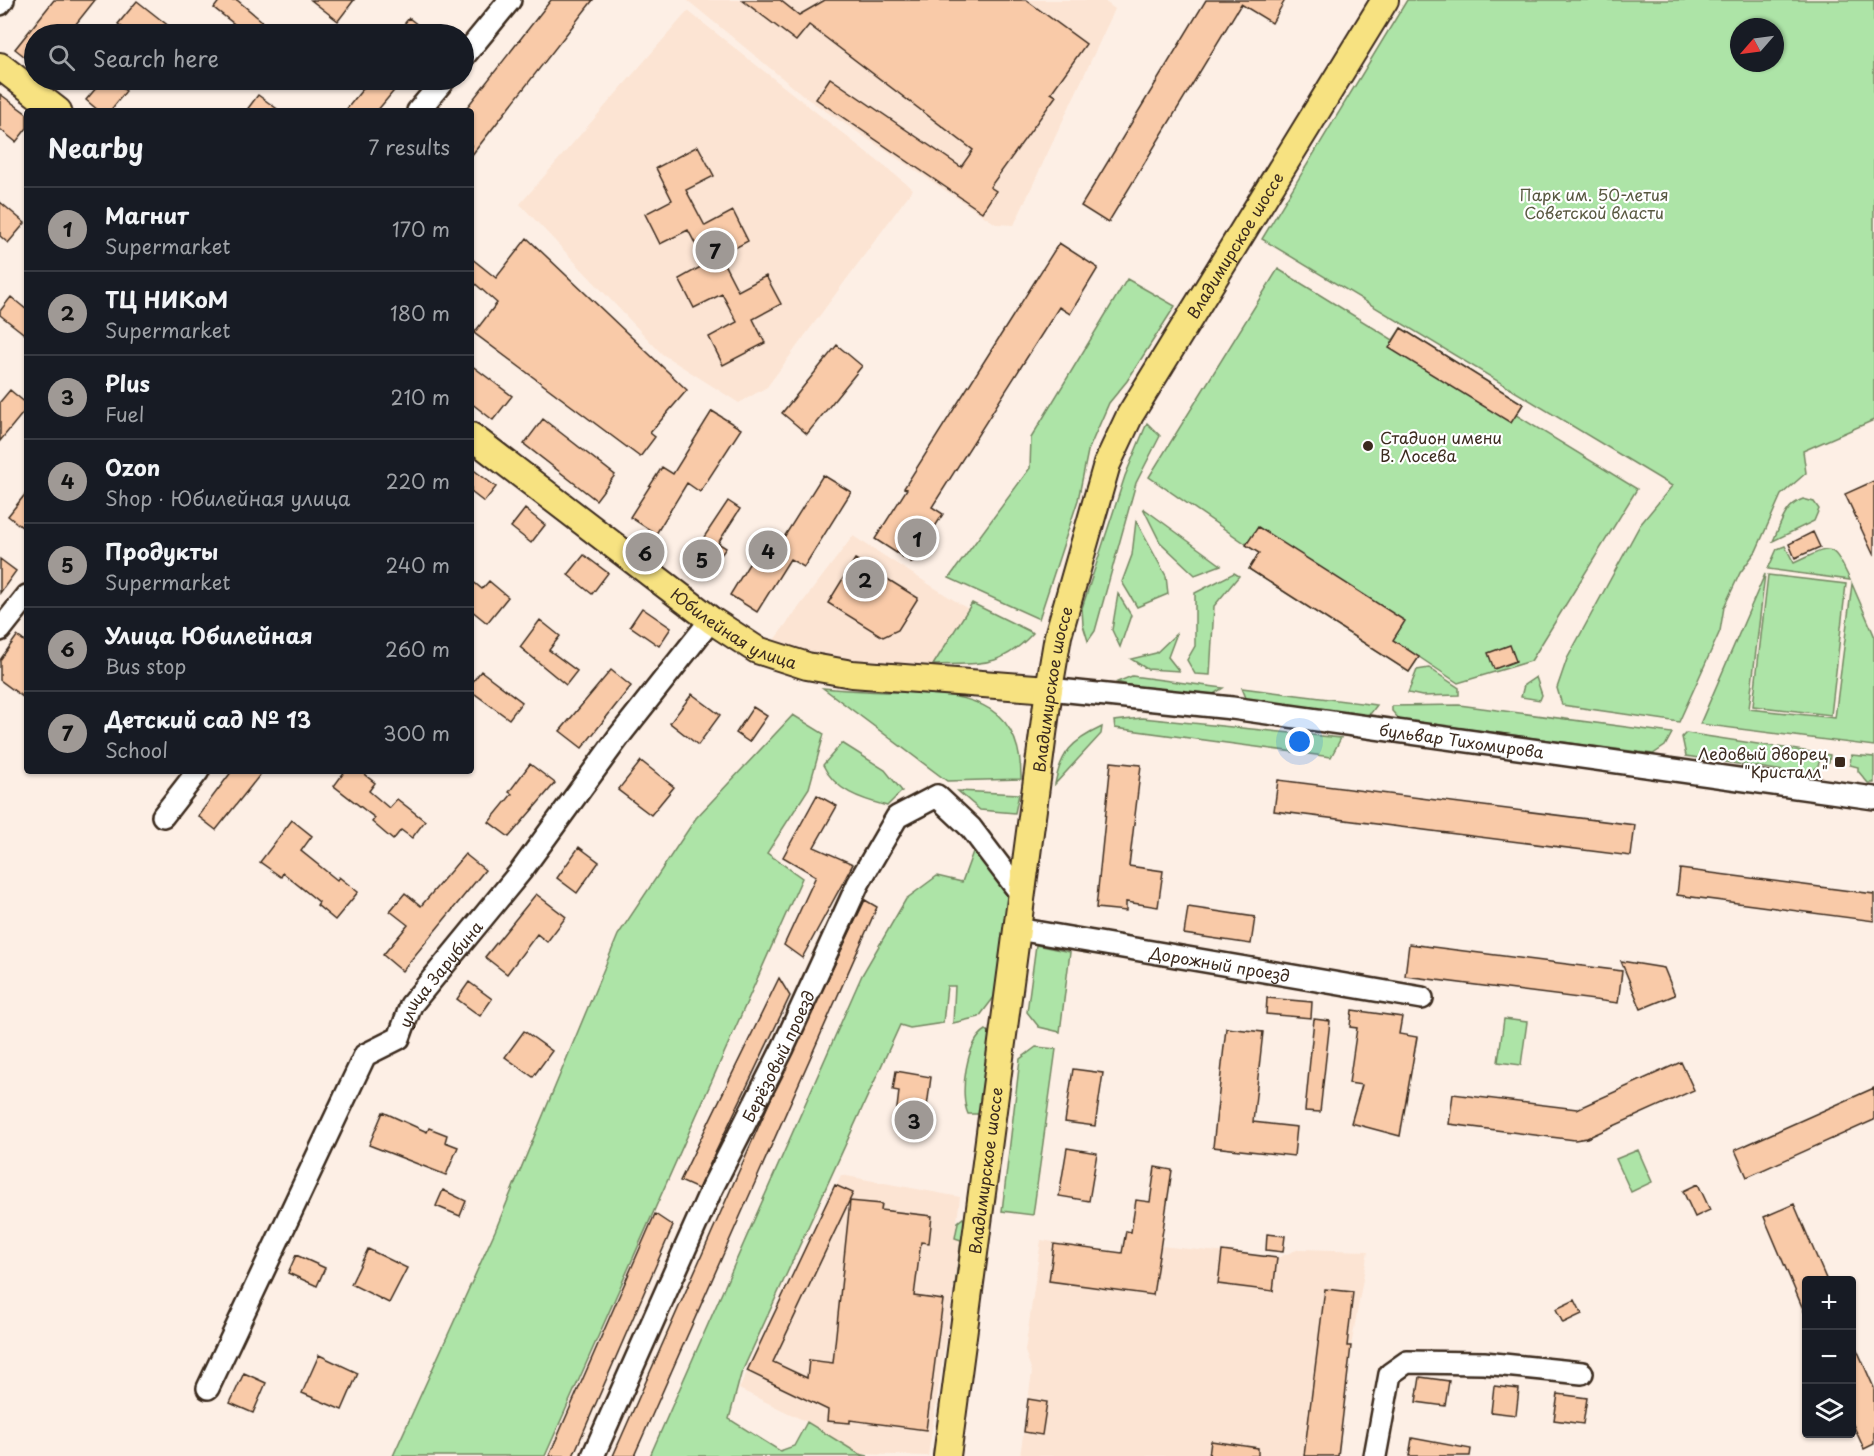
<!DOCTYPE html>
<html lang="en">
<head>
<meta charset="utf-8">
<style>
	body { margin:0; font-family:"Playpen Sans",sans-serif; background:#20242c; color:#f1f3f6 }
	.controls { position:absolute; right:18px; bottom:18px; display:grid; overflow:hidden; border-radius:6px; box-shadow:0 2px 4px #0004 }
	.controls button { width:54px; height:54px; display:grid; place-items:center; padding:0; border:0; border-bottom:2px solid #363941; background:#171b24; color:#f1f3f6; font:30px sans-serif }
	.compass { position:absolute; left:1730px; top:18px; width:54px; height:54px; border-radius:50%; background:#171b24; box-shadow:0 2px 4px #0004; rotate:242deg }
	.you { position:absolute; left:1300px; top:742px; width:21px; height:21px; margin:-15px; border:4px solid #fff; border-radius:50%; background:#1a73e8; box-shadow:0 0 0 9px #1a73e833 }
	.badge { display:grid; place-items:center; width:39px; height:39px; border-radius:50%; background:#9f9995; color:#111; font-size:20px; font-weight:700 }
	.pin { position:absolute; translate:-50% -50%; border:3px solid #fff; box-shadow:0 2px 6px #0006 }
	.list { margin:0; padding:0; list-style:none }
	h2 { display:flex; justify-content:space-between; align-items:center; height:78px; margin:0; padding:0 24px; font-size:26px }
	h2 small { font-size:20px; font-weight:400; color:#9ea1a6 }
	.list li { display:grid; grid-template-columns:39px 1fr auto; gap:18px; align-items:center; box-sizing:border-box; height:84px; padding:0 24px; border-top:2px solid #363941 }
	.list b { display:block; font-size:22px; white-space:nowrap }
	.list p { margin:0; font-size:20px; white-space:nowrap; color:#9ea1a6 }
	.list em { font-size:20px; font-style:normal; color:#9ea1a6 }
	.icon { flex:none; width:33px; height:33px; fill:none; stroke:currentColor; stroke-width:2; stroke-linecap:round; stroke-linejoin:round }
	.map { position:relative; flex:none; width:1874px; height:1456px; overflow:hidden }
	.search { position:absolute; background:#171b24; box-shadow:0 2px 4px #0004; left:24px; top:24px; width:450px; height:66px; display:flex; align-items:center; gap:15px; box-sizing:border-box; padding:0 21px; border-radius:33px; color:#9ea1a6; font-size:22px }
	.panel { position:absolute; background:#171b24; box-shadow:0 2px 4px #0004; left:24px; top:108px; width:450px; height:666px; border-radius:6px }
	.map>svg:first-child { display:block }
	.built { fill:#fce4d3 }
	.green { fill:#ade4a7; stroke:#748762; stroke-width:1.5; fill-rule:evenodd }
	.building { fill:#f9caa8; stroke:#3b2a1e; stroke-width:1.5 }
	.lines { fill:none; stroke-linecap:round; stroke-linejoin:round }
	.minor-casing { stroke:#3b2a1e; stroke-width:26 }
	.major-casing { stroke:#3b2a1e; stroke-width:30 }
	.minor { stroke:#fff; stroke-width:21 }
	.major { stroke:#f7e281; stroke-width:26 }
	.poi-dot { fill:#3b2a1e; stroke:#fff; stroke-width:2 }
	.labels { text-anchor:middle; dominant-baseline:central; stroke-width:4.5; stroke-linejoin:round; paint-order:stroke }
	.park-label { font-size:16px; fill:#585840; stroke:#fff }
	.street-label { font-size:16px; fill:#3b2a1e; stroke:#fff }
	.poi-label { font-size:16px; fill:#3b2a1e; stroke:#fff; text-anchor:start }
</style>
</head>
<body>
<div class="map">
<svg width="1874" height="1456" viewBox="0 0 1874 1456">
	<rect width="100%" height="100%" fill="#fdefe5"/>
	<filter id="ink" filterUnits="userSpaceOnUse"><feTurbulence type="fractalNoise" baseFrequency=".0167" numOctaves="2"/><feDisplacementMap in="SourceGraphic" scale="12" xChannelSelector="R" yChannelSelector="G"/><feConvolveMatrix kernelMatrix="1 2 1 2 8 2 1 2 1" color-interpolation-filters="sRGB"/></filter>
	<g filter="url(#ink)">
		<path class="built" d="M687,0H1103L1115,9L1014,225L996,224L809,100Z
			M688,11L913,189L767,387L739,403L662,354L520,204Z
			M853,536L968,609L933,665L878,664L794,649L774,640Z
			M841,1175L960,1197L955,1238L961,1239L928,1456L859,1454L807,1422L739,1389Z
			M1041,1240L1157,1258L1160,1246L1277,1258L1299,1249L1368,1251L1351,1346L1338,1456H1020L1032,1372L1025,1351Z"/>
		<path class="green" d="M1407,0H1874V420L1803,451L1806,473L1781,495L1756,551L1740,573L1724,607L1720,631L1679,722L1562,705L1557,688L1567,659L1640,525L1672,486L1262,239ZM1739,27H1775V63H1739Z
			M1278,269L1393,340L1401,328L1523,404L1516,415L1637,489L1531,661L1458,683L1419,657L1409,672L1249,569L1259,553L1149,477Z
			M1127,279L1175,306L1127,381L1109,403L1088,451L1078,500L1039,619L949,578L1030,468L1031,438Z
			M1147,423L1160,436L1136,483L1095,631L1088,641L1083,625L1082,608L1125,476Z
			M1803,499L1814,502L1819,509L1814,521L1773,541C1781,524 1785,505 1803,499Z
			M1143,508L1221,565L1195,575L1160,542Z
			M1136,521L1166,576L1168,594L1137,607L1122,582L1132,555Z
			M1785,546L1794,563C1832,546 1831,540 1850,580L1768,569L1777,549Z
			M1234,573L1239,576L1214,606L1210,675L1195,674L1187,660L1195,646V593Z
			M1765,574L1749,709L1835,718L1852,584L1874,635V746L1700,724Z
			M1768,575L1846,584L1831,715L1753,706Z
			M1118,594L1131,615L1120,647L1112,630Z
			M972,603L1033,633C1000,669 979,663 933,665Z
			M1177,633L1168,657L1179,671L1147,669L1131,659L1156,653Z
			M1429,668L1459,688V695L1422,696L1408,693L1417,670Z
			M1132,676L1223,688L1212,695L1139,688L1117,682Z
			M1536,677L1542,695L1540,700L1521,697L1524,685Z
			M823,688C847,690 870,692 893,692C958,694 1022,695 1021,779L947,781Z
			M1242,688L1377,705L1371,713L1364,716L1252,702L1246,698Z
			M1459,705L1672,733L1665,746L1653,754L1400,720L1392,711V706Z
			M793,715L824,734L809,788L767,853L802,878L545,1456H393L495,1231L618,935L696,818Z
			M1142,718L1341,738L1331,757L1115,728L1114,721Z
			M1102,727L1101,734L1055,784C1061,752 1072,741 1102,727Z
			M1686,733L1830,755L1829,762L1820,760L1817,768L1804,774L1686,756L1682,737Z
			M842,743L885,770L902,791L887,806C861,799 835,791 823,765Z
			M1851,755L1874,757V783H1868L1858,771V767L1850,765Z
			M958,791L1019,794L1015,813L980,810Z
			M974,849L1011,902L1001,988L979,1017L953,1023L955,986H947L943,1023L910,1028L900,1025L741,1374L729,1419L780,1451L794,1446L807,1422L859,1454L868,1456H650L862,975L906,899L937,876L962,882Z
			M1036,945L1070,952L1060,1032L1039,1027L1027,1012Z
			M1504,1019L1527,1022L1521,1065L1498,1062Z
			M986,1030L992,1034L984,1109L979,1114H968C959,1094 966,1042 986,1030Z
			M1036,1047L1056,1049L1033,1215L1002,1211L1020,1059Z
			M1638,1150L1652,1182L1631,1192L1616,1159Z
			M963,1218L967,1225L958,1286L955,1285L961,1240L955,1238L958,1222Z"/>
		<path class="building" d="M54,0H95L68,34H34V64L15,49Z
			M220,0H237L262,21L251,34H247L214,8Z
			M311,0H354L338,21Z
			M551,0H593L471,156V111H464Z
			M742,0H780L799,15L825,0H1026L1086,44L1051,93L1056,96L990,187L996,191L982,212L816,99L830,78L961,167L973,150L809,25L796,41Z
			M1206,0H1285L1272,23L1241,4L1108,223L1081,206Z
			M137,1L170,27L163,34H131L118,24Z
			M409,18L429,34H396Z
			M103,80H111L126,91L110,111H99L86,100Z
			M370,80H403L377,111H345Z
			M0,94L27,114V128L16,142L0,129Z
			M258,95L280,111H246Z
			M698,146L714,176L686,190L705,226L733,211L748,241L720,256L738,291L766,276L781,304L753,319L765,343L723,365L709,337L737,322L722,294L694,308L679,279L706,264L688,230L660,244L645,214L672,200L656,168Z
			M0,202L25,223L8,243L0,236Z
			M527,238L687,390L650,433L655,437L640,457L474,333L497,303L471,280V258L496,278Z
			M1059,243L1098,268L1070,314L1059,307L932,507L943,514L912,563L875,539L907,489L904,488Z
			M11,297L27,310V336L0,315V311Z
			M1401,328L1523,404L1511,423L1389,348Z
			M837,345L862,366L807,434L782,413Z
			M471,365L512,396L493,420L471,403Z
			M10,390L27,404V408L0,441V402Z
			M712,411L741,429L700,492L687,483L656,534L630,517L662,467L673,474Z
			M543,419L615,475L596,500L524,444Z
			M471,468L496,487L484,502L471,492Z
			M823,475L851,492L804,567L790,559L757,612L730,595L763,541L776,550Z
			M1874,481V556L1845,494Z
			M27,492V531L8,516Z
			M728,501L740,509L718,543L726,548L711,569L692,555Z
			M525,509L545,525L531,543L511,527Z
			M1258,527L1405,621L1393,640L1419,657L1409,672L1249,569L1259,553L1246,545Z
			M1813,532L1820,547L1795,558L1789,544Z
			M584,555L608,573L592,594L568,575Z
			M0,559L16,571L0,593Z
			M855,559L918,598L898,630L883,637L828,603Z
			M471,580L482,589L489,581L508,597L487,623L471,610Z
			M642,608L671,628L659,646L630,626Z
			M540,620L560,636L549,650L577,671L566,685L520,647Z
			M17,636L27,643V700L0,680V660Z
			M1510,645L1516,661L1494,669L1488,653Z
			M611,670L631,686L582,748L560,731Z
			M481,671L522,702L509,719L471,691V684Z
			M692,694L720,715L698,745L670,723Z
			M753,707L767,716L749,742L736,733Z
			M641,761L674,787L651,815L618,790Z
			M1111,762L1141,765L1129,866L1163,871L1158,907L1126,902V911L1096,908Z
			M530,764L555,783L509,837L489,822L512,794L509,792Z
			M232,771H263L216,830L198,816Z
			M345,771H360L375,783L369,791L389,808L397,799L425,821L412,838L401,830L393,840L372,822L375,818L334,786Z
			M1278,780L1635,825L1631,856L1274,811Z
			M817,795L837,806L814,847L853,864L802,958L784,945L816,876L783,857Z
			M292,820L312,836L301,851L337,880L339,877L358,892L335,920L317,905L319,902L283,873L281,877L260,862Z
			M579,847L599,862L577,893L557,878Z
			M465,854L485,870L402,971L383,955L408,925L390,911L405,893L421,906Z
			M1680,869L1874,894V921L1677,895Z
			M536,894L566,917L547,942L537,934L507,974L485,957Z
			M865,900L877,907L634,1456H613L769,1103Z
			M1188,907L1255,917L1251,944L1184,934Z
			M1409,944L1622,971L1618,1003L1405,976Z
			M1621,961L1664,968L1675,995L1641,1009Z
			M779,978L790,996L698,1189L680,1181Z
			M469,982L492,999L480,1016L457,999Z
			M1267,998L1312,1002L1311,1018L1266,1014Z
			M1352,1010L1402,1017L1399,1034L1417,1037L1400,1136L1351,1123L1362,1085L1349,1083L1357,1028L1350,1027Z
			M1314,1019L1330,1021L1320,1112L1305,1111Z
			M1226,1028L1263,1032L1253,1122L1297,1127L1294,1156L1213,1147Z
			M524,1031L552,1051L533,1077L505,1057Z
			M1681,1062L1694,1090L1587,1138L1575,1140L1449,1124L1453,1094L1577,1109Z
			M1073,1069L1103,1073L1095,1126L1065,1122Z
			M896,1071L931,1077L926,1114L934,1116L932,1130L895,1125L899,1091L893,1090Z
			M1874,1088V1120L1747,1177L1735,1150Z
			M383,1112L427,1132L429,1128L447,1135L445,1142L458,1147L446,1175L369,1145Z
			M1067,1148L1097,1153L1089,1201L1059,1196Z
			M1155,1167L1172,1170L1153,1295L1049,1281L1054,1244L1122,1253L1126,1231L1131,1232L1136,1200L1150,1202Z
			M1698,1184L1710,1210L1695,1217L1683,1191Z
			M835,1185L853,1193L773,1362L807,1378L809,1360L833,1363L850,1201L882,1204L881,1210L932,1216L929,1243L921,1242L914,1296L943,1300L926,1430L850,1420V1423L827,1421L828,1410L747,1371Z
			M443,1190L466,1201L460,1216L436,1206Z
			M1794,1204L1827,1281H1806V1316L1764,1217Z
			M655,1214L673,1226L573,1456H549Z
			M1267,1234L1285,1236L1283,1252L1266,1250Z
			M368,1249L407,1268L389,1303L351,1284Z
			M1222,1251L1277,1258L1273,1291L1218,1284Z
			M296,1255L325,1268L317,1286L288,1273Z
			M1325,1289L1353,1292L1347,1346H1351L1338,1456H1304Z
			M1575,1300L1582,1314L1563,1323L1556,1309Z
			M1851,1336L1874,1388V1444L1864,1449L1851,1420Z
			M319,1355L358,1373L342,1410L302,1393Z
			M244,1373L266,1383L253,1413L230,1403Z
			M1420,1377L1449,1381L1445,1406L1416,1402Z
			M1494,1386L1519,1389L1516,1415L1491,1412Z
			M1558,1394L1587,1398L1583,1424L1554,1420Z
			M1028,1399L1047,1402L1042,1435L1024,1432Z
			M1412,1438L1471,1449L1470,1456H1409Z
			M1211,1441L1258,1448V1456H1209Z"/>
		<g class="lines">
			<defs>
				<g id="minor">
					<path d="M0,4L3,0"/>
					<path d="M464,56L510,0"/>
					<path d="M418,111L444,80"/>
					<path d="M0,630L27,596"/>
					<path id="s1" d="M1049,689L1232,708L1874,798"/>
					<path d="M163,816L198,771"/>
					<path id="s2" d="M1017,929L1422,998"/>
					<path id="s3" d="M208,1388L365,1055L399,1038L411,1005L521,871L620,735L711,620"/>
					<path id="s4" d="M593,1456L712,1188L783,1048L858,884L897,817L937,796L971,828L1021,894"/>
					<path d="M1375,1456L1390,1374L1407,1362L1484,1363L1582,1373"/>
				</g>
				<g id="major">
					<path d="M0,66L58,111"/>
					<path id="s5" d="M471,436L711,620L757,650L807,666L852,674L1049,689"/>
					<path id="s6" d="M947,1456L1049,689L1058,636L1107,464L1130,415L1385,0"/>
				</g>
			</defs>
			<use href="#minor" class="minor-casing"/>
			<use href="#major" class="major-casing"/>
			<use href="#minor" class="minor"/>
			<use href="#major" class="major"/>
		</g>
	</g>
	<g class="poi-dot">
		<circle cx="1368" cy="446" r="6"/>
		<rect x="1834" y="756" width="12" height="12" rx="3"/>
	</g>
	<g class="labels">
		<g class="park-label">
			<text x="1594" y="194">Парк им. 50-летия<tspan x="1594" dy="18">Советской власти</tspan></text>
		</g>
		<g class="street-label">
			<text stroke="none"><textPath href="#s6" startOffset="1260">Владимирское шоссе</textPath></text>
			<text stroke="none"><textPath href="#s5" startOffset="327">Юбилейная улица</textPath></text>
			<text stroke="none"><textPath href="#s6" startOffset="774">Владимирское шоссе</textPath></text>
			<text stroke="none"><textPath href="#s1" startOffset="416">бульвар Тихомирова</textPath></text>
			<text stroke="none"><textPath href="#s2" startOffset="206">Дорожный проезд</textPath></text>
			<text stroke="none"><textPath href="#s3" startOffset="483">улица Зарубина</textPath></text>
			<text stroke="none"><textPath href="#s4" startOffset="441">Берёзовый проезд</textPath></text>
			<text stroke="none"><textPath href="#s6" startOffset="288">Владимирское шоссе</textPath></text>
		</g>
		<g class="poi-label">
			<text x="1380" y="437">Стадион имени<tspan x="1380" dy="18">В. Лосева</tspan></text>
			<text x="1828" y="753" text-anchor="end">Ледовый дворец<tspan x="1828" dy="18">"Кристалл"</tspan></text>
		</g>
	</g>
</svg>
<div class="controls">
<button>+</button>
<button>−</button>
<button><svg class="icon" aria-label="layers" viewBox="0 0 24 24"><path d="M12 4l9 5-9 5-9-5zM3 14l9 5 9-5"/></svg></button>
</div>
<svg class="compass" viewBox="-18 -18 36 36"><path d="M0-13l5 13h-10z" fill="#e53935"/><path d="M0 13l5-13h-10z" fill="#9ea1a6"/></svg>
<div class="you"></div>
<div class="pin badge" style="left:917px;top:538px">1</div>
<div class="pin badge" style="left:865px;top:579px">2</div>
<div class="pin badge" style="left:914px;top:1120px">3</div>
<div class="pin badge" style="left:768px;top:550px">4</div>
<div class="pin badge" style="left:702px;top:559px">5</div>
<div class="pin badge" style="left:645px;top:552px">6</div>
<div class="pin badge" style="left:715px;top:250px">7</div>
<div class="search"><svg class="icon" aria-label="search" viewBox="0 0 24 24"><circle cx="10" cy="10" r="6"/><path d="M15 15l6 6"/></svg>Search here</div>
<section class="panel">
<h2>Nearby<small>7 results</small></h2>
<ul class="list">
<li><span class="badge">1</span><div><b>Магнит</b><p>Supermarket</p></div><em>170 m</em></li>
<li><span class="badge">2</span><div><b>ТЦ НИКоМ</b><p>Supermarket</p></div><em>180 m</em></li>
<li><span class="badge">3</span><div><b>Plus</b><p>Fuel</p></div><em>210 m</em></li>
<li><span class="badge">4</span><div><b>Ozon</b><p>Shop · Юбилейная улица</p></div><em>220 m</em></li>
<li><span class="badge">5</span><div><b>Продукты</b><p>Supermarket</p></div><em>240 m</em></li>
<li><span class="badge">6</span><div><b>Улица Юбилейная</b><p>Bus stop</p></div><em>260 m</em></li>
<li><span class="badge">7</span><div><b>Детский сад № 13</b><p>School</p></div><em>300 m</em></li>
</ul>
</section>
</div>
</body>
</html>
